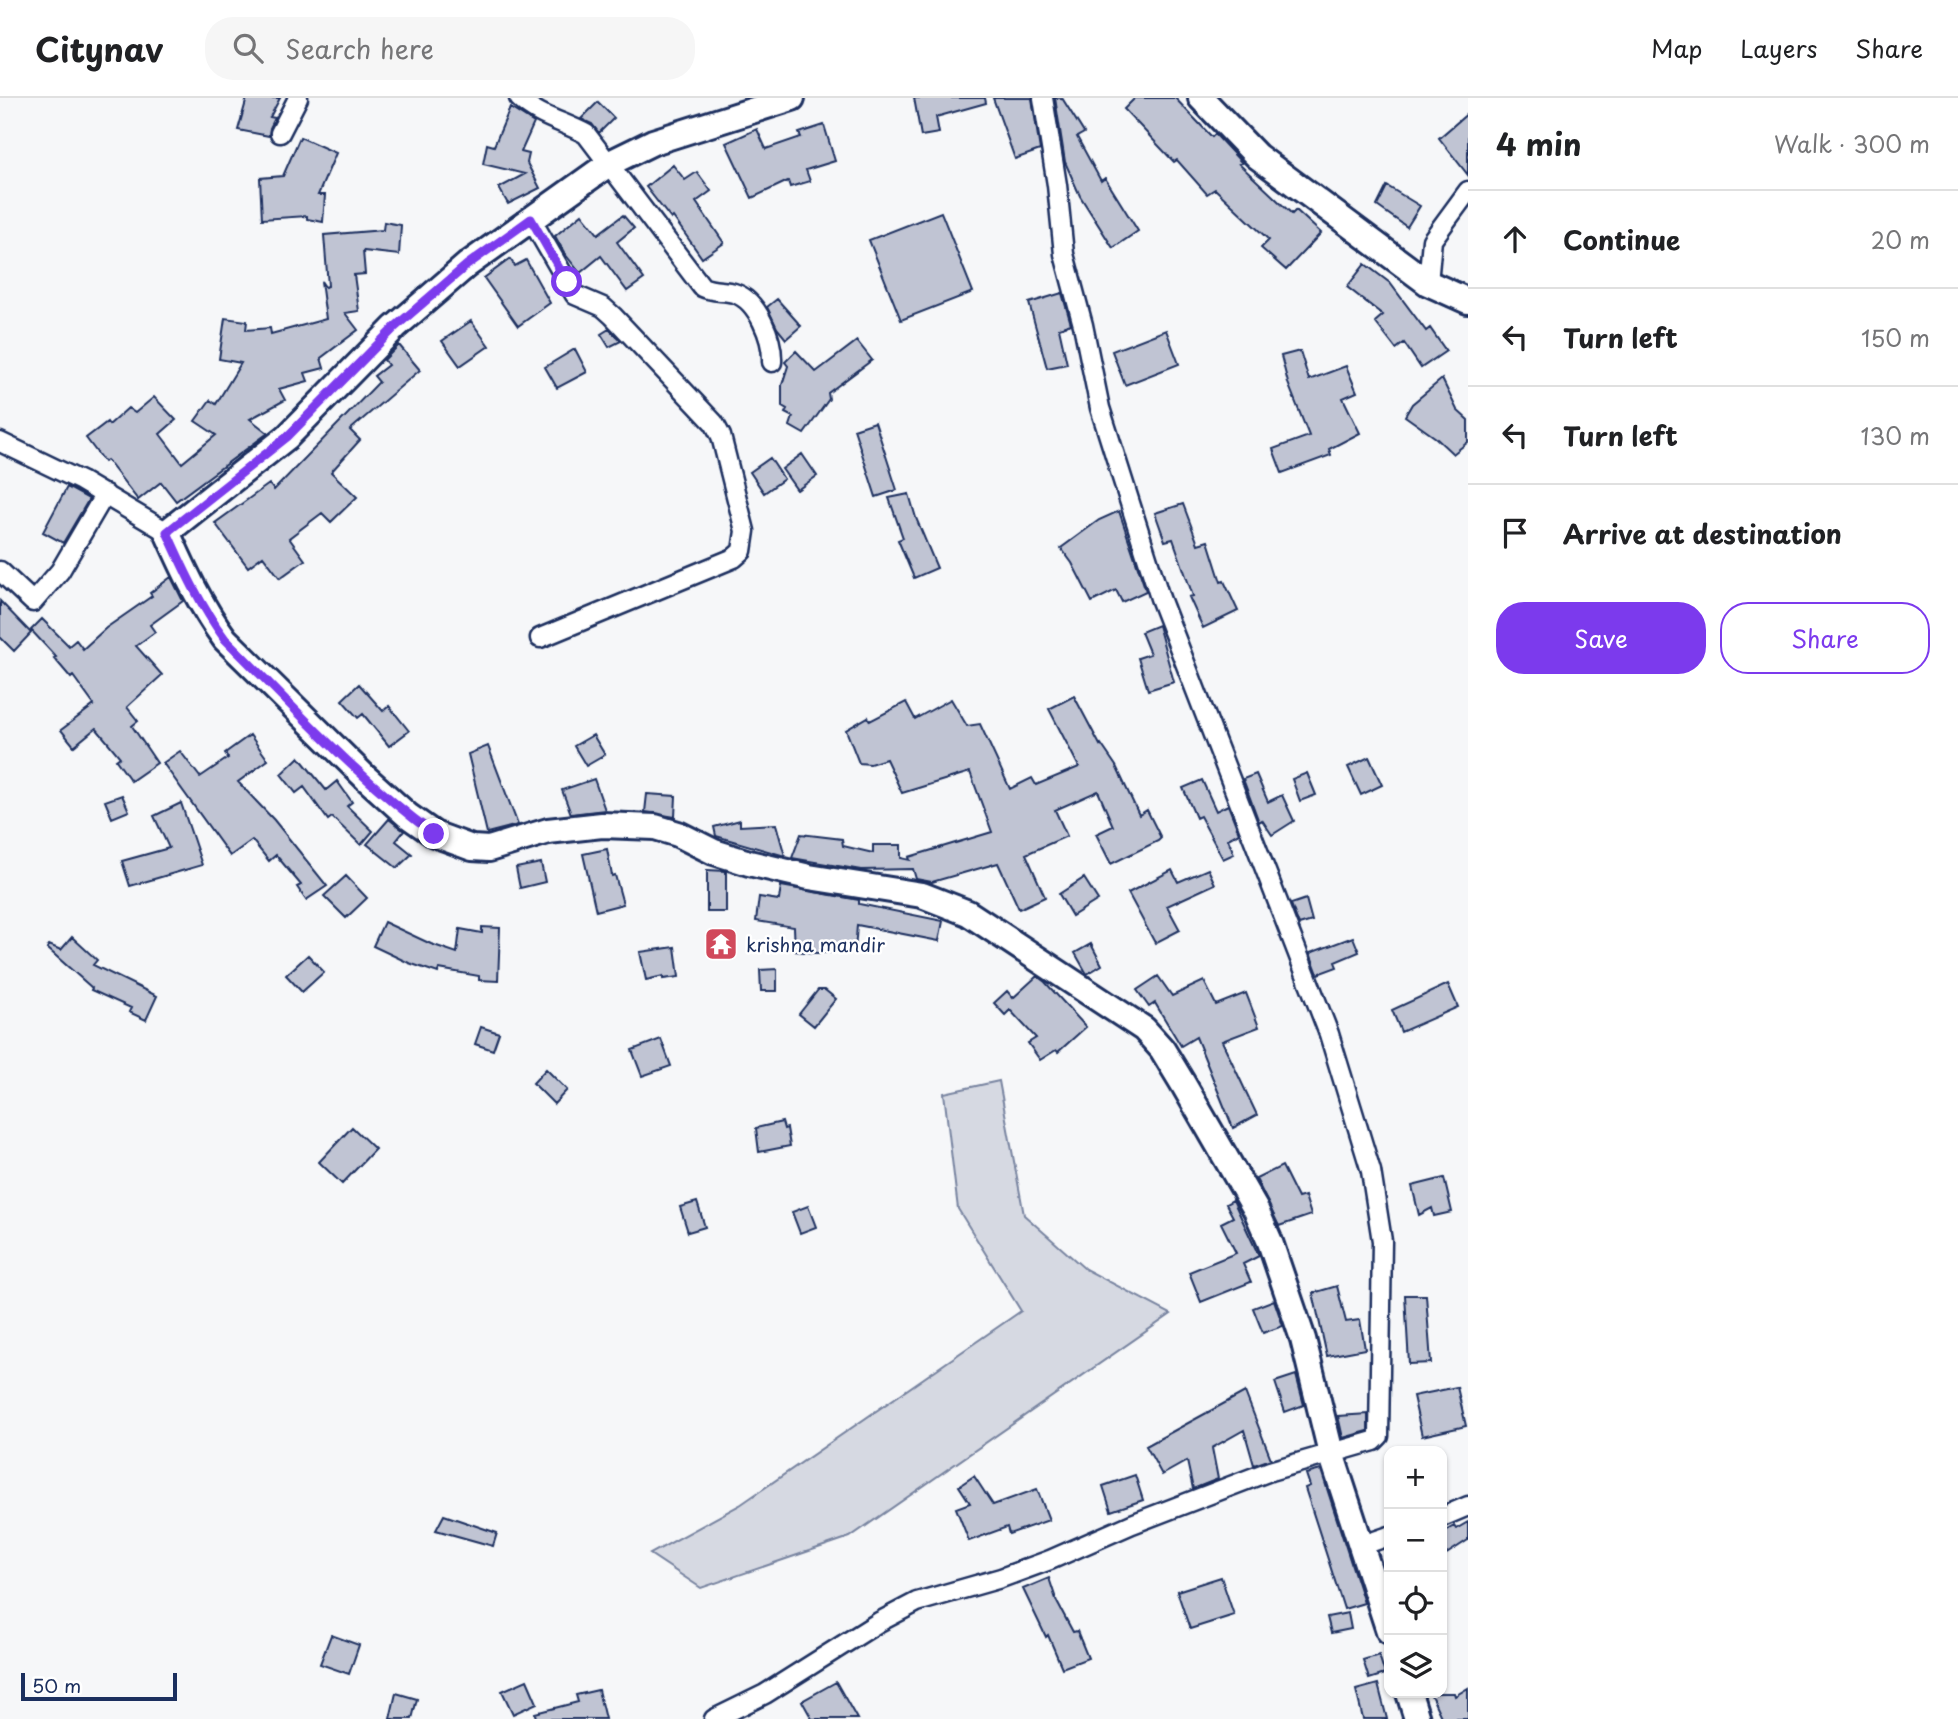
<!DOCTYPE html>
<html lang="en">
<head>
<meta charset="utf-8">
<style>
	body { margin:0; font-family:"Playpen Sans",sans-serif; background:#f6f6f6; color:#202124 }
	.controls { position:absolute; right:21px; bottom:21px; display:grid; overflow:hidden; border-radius:14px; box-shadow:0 2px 5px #0004 }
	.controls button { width:63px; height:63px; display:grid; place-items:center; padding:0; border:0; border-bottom:2px solid #e0e0e0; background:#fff; color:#202124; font:35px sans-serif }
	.scale { position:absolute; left:21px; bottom:18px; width:156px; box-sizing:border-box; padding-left:7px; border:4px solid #1b2f5e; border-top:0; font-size:19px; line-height:24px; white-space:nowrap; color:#1b2f5e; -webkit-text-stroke:5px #fff; paint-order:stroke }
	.stop { position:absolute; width:21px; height:21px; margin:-16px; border:5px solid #7c3aed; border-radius:50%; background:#fff }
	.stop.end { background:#7c3aed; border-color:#fff; box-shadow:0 2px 7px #0008 }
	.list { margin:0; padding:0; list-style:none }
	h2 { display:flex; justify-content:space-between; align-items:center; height:91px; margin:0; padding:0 28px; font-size:30px }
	h2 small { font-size:23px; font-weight:400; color:#757577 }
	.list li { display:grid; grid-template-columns:46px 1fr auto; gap:21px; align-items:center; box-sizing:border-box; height:98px; padding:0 28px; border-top:2px solid #e0e0e0 }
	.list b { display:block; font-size:26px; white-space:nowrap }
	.list em { font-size:23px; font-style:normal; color:#757577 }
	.actions { display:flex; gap:14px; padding:21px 28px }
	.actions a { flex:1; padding:16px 0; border:2px solid #7c3aed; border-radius:28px; text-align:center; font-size:24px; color:#7c3aed }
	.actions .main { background:#7c3aed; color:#fff }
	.icon { flex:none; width:38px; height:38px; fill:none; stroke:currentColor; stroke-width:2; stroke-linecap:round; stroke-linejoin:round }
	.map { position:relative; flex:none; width:1468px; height:1621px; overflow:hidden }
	header { display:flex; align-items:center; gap:42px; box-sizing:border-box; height:98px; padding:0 35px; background:#fff; border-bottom:2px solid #e0e0e0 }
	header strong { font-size:33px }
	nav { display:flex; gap:38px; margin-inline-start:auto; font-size:24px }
	.search { width:490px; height:63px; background:#f6f6f6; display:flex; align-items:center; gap:18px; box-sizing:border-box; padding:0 24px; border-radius:28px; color:#757577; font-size:26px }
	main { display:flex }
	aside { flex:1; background:#fff }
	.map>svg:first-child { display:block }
	.green { fill:#d6d9e2; stroke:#7884a0; stroke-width:2 }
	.building { fill:#c0c4d3; stroke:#1b2f5e; stroke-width:2 }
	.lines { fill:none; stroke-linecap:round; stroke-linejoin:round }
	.street-casing { stroke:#1b2f5e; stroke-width:23 }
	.secondary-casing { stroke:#1b2f5e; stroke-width:30 }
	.street { stroke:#fff; stroke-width:18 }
	.secondary { stroke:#fff; stroke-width:24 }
	.route { stroke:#7c3aed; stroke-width:9 }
	.labels { text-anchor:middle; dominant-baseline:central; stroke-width:5; stroke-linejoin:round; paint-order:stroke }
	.poi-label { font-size:19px; fill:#1b2f5e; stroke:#fff; text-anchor:start }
</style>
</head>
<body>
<header>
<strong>Citynav</strong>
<div class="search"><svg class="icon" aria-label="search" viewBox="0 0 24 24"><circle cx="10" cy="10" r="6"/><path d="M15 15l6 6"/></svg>Search here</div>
<nav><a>Map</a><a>Layers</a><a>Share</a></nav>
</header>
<main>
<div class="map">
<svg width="1468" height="1621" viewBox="0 0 1468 1621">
	<rect width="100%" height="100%" fill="#f6f7f9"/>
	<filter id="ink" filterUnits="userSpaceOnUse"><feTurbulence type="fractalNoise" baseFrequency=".0143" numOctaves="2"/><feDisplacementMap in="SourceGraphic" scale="14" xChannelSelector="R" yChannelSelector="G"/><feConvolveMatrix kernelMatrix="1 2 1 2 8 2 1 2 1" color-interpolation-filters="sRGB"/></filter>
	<g filter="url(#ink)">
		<path class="green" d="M999,983L1024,1117L1085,1171L1171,1216L850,1439L701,1490L650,1456L740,1407L1021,1213L958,1111L944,995Z"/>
		<path class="building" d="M247,0H280L270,19L275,20L270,30L269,38L238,32Z
			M914,0H985L986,5L936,19L939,35L921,38Z
			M993,0H1032L1040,52L1015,61Z
			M1055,0H1062L1084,35L1077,39L1101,83L1105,80L1138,133L1113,150L1080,98L1065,64Z
			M1135,0H1175L1212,39L1215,36L1242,65L1239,66L1292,116L1296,112L1321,135L1286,172L1261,150L1269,142L1215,91L1207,96L1177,62L1174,64L1124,11Z
			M598,4L614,20L599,35L592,26L581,21Z
			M510,10L534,25L521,54L529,56L527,65L540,90L508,106L499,90L525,76L483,66L487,46L494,48Z
			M1468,15V77L1439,40Z
			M824,27L835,63L806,72L810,83L790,89L788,83L752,100L726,45L757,31L766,51L801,39L799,35Z
			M300,39L336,55L318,97H325L323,124L307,121V118L262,121L260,80L283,78Z
			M673,67L685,82L697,74L711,93L696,104L724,145L702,160L673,119L671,121L646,89Z
			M1387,88L1420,108L1407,129L1377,108Z
			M941,114L973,194L901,222L869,142Z
			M582,116L598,136L623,117L634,130L617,144L644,181L627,193L601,158L580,175L565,156L555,138Z
			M384,124L401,127L399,157L363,153L365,176L354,177L359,213L345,215L358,232L321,260L324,270L305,275L308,283L279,291L285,302L250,321L268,335L176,403L161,384L138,402L107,362L104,364L86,340L107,324L109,327L128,310L135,315L154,299L176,322L160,336L182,365L216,337L195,323L210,302L216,306L241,265L219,261L225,220L247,223L246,232L270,230L271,236L326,221L321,183L325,189L328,188L324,137L383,132Z
			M510,161L515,168L526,162L550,205L518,228L484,180Z
			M1365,166L1390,185L1426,233L1430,230L1446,253L1421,270L1404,245L1396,251L1375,224L1383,217L1347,189Z
			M1062,195L1071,226L1059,230L1067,266L1047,270L1029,205Z
			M777,201L801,228L786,241L777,230L767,209Z
			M471,223L489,248L460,268L442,243Z
			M609,231L621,243L609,249L601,236Z
			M1166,232L1179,266L1125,287L1112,253Z
			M857,243L872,262L828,295L829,301L804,336L790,328L793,319L785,315L787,311L782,308V287L788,268L785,264L796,253L816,274Z
			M399,247L420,272L350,332L360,342L331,374L357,399L331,424L322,415L289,440L305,462L280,480L263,458L248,469L215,425L269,386L274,392L379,284L374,278L388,267L384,262Z
			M575,251L587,274L557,290L545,269Z
			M1300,253L1309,282L1346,268L1357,294L1343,300L1360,335L1329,351L1331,357L1282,375L1273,351L1309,338L1288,285L1281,258Z
			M1442,281L1457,312L1468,322V344L1453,356L1436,340L1405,318L1412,306Z
			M875,324L897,392L876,399L854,331Z
			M802,356L817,378L797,392L782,371Z
			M770,360L784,381L764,395L750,374Z
			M67,389L89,401L63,445L43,434Z
			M909,396L916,420L937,470L914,480L898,442L903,440L889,400Z
			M1183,406L1198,446L1208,443L1221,484L1224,483L1238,513L1203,530L1189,499L1193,498L1173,441L1165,443L1155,415Z
			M1119,413L1146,493L1122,504L1116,492L1092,504L1072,465L1061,450L1099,422Z
			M171,479L183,503L150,527L155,534L136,548L162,577L127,609L138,623L132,628L157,665L131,683L116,662L120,659L96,630L74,648L61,632L94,607L73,578L71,580L54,560L56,559L31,532L42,521L69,548L76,542L83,551L106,530L152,498L150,495Z
			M0,503L31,535L14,553L0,539Z
			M1158,527L1174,584L1148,592L1138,560L1150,556L1141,534Z
			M359,586L383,613L389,608L409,633L389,648L363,616L358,620L342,602Z
			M1074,598L1100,647L1101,646L1116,668L1139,717L1147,712L1161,740L1158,743L1111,766L1096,736L1113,728L1098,693L1055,712L1067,738L1026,756L1045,799L1019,811L998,765L932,784L916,781L913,771L861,772L792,760L801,736L842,741L843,748L873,755V747H901V760L910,762L909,759L992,734L970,674L902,695L886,661L870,666L859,665L846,632L868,619L870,623L906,604L915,621L951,601L967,628L980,626L1010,691L1032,680L1036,687L1079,669L1049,611Z
			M250,637L268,662L238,684L274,722L327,788L306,802L297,789L301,787L276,757L269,763L252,742L230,758L163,665L180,653L200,679L228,660L225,655Z
			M593,637L605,657L586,668L574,648Z
			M488,648L518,727L487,735L468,656Z
			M299,659L326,692L337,683L352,704L347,708L373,733L361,747L332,719L328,722L304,689L296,695L281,676Z
			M1369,659L1382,687L1361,697L1348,669Z
			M1307,675L1316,697L1300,703L1292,681Z
			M1256,676L1268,704L1282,697L1294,723L1272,737L1262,722L1259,724L1243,681Z
			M594,681L605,712L571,716L562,692Z
			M1202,682L1216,713L1228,707L1239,735L1228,741L1234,756L1223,761L1200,718L1196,720L1183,690Z
			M647,696L676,698L675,719L645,714Z
			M122,697L129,713L112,720L105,703Z
			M181,705L202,767L130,788L122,763L169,750L154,718Z
			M389,721L404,733L396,743L412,756L397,770L367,746Z
			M740,722V728L776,726L785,758L716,738L714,729Z
			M607,751L612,778L615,777L623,806L596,813L583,756Z
			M541,765L545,784L520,790L516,770Z
			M1208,771L1215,786L1167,808L1180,832L1155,845L1128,795L1172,772L1178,784Z
			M707,772L726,773V814H707Z
			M346,778L367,800L346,820L324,798Z
			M1084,780L1098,802L1072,818L1059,796Z
			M781,788L859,802V806L943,823L939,843L857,827L855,853L816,855L795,853L794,829L756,823L759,799L779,802Z
			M1306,801L1312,823L1299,827L1291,806Z
			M384,824L431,846L457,855L460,831L482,835V829L500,830L498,883L479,882V878L439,871L438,875L409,865L373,848Z
			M72,839L97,862L93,867L157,898L146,922L129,914L131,910L91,892L92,890L47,850L49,847L61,852Z
			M1353,839L1359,854L1335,864L1337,869L1318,876L1310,855Z
			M1091,846L1102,867L1087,876L1075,855Z
			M675,849L679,879L663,881V878L646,882L640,854Z
			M308,857L324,874L302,894L286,877Z
			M777,871V893H761L760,872Z
			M1037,878L1045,884L1086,929L1058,954L1056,952L1040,962L1028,945L1036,940L1010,912L1005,917L994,905L1007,893L1013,900Z
			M1158,878L1172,898L1204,883L1216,907L1246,895L1259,929L1222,943L1257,1017L1233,1030L1196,939L1181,948L1155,905L1149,909L1137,892Z
			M1448,886L1458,909L1401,934L1392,912Z
			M818,892H825L836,901L814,928L799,916Z
			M481,929L499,935L493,952L475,946Z
			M661,941L671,968L642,978L632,952Z
			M546,971L567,992L554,1006L533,985Z
			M782,1024L784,1031L787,1030L790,1048L759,1054L756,1030Z
			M352,1029L375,1051L342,1086L319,1064Z
			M1282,1068L1298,1100L1305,1098L1311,1117L1279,1128L1256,1081Z
			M1444,1080L1452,1114L1434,1118L1432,1110L1419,1117L1412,1088Z
			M1233,1102L1259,1158L1243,1166L1251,1184L1201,1204L1189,1174L1236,1155L1221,1125L1233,1119L1226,1106Z
			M697,1104L705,1129L688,1134L680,1109Z
			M808,1108L816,1129L800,1135L792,1114Z
			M1337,1188L1346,1224L1360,1222L1365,1251L1327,1258L1313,1195Z
			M1405,1197H1426L1431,1265L1409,1266Z
			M1274,1202L1283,1228L1263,1235L1253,1210Z
			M1296,1277L1304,1307L1285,1314L1275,1284Z
			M1457,1289L1466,1328L1422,1338L1413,1298Z
			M1245,1294L1271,1361L1254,1367L1244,1332L1212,1350L1218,1381L1193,1391L1187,1363L1162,1377L1146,1348Z
			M1368,1316V1333L1343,1340L1338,1318Z
			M1321,1372L1364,1505L1344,1511L1305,1390L1310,1388L1306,1376Z
			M1135,1377L1143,1402L1111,1413L1103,1388Z
			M974,1378L993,1407L1037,1391L1049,1422L1009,1436L1007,1429L969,1443L956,1410L970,1405L959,1388Z
			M444,1417L497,1435L493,1448L436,1432Z
			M1468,1424V1442L1442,1459V1435L1454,1428L1456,1431Z
			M1221,1479L1234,1517L1190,1531L1177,1493Z
			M1049,1480L1057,1504L1073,1534L1077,1533L1088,1560L1062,1570L1048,1537L1046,1539L1023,1491Z
			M1348,1515L1351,1531L1331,1535L1327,1519Z
			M331,1537L359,1547L349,1576L320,1566Z
			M1379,1557L1385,1576L1369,1581L1363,1562Z
			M527,1582L537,1605L513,1616L502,1593Z
			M836,1584L857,1621H812L802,1603Z
			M1378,1586L1387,1621H1363L1356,1592Z
			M1468,1590V1621H1442L1430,1595H1454L1455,1598Z
			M598,1592L605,1621H536L535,1615L578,1604L576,1597Z
			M396,1595L417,1601L412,1621H390Z"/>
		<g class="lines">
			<defs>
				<path id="street" d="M519,0C537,18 564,24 586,36L702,189C713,194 723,192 734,195C758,202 773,242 772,264
					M280,35L298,0
					M531,121L575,197L603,209L613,218L714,325L721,338L745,433L742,453L734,460L540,540
					M1428,185L1432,142L1468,93
					M0,344L81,383L167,434
					M0,473L33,504L60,473L105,396
					M1442,1419L1468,1408
					M1360,1448L1389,1438
					M714,1621L765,1596L879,1524L917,1504L1001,1480L1050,1462L1132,1426L1270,1373L1374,1343L1379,1338L1382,1143L1371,1073L1329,936L1160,500L1100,310L1083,227L1064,156L1057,87L1043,0"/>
				<path id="secondary" d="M792,0L653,44L610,65L467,167L395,229L287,339L167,434C184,472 200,507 225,541L366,680L407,717L434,736L472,750L489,751L548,733L602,727L655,729L678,736L714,754L749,765L809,779L922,797L968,815L1144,931L1162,951L1182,984L1256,1112L1270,1144L1303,1241L1331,1355L1389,1533
					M1201,0L1257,58L1428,185L1468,203
					M1409,1595L1417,1621"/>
			</defs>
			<use href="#street" class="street-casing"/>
			<use href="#secondary" class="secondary-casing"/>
			<use href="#street" class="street"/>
			<use href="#secondary" class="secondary"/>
		</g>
	</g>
	<g class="lines" filter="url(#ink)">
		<path class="route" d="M434,736C357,680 293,608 225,541C200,507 184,472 167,434L287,339L395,229L467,167L531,121L567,184"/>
	</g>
	<defs>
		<symbol id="temple-square" viewBox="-11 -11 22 22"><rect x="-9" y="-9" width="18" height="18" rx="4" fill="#d1495b" stroke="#fff"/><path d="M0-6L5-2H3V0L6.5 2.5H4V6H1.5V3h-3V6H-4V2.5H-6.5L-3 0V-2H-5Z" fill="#fff"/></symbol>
	</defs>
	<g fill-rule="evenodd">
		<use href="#temple-square" x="702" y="827" width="38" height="38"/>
	</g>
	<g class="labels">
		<g class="poi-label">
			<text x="746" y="846">krishna mandir</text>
		</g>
	</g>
</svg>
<div class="controls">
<button>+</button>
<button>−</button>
<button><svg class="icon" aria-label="locate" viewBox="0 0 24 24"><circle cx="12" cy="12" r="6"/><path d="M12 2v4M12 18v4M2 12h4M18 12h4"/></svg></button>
<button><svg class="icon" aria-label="layers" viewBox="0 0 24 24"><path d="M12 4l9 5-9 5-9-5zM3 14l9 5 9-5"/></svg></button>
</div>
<div class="scale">50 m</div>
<div class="stop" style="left:567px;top:184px"></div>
<div class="stop end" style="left:434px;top:736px"></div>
</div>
<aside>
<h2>4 min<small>Walk · 300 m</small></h2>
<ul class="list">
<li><svg class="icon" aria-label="ahead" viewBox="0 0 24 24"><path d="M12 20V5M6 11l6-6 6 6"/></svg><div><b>Continue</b></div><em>20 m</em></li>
<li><svg class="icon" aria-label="left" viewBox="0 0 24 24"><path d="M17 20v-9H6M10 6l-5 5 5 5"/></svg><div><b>Turn left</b></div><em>150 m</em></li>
<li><svg class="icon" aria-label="left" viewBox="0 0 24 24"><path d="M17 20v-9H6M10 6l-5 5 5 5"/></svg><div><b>Turn left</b></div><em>130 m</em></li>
<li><svg class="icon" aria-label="arrive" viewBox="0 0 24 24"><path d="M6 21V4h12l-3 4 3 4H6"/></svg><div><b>Arrive at destination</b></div></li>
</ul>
<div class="actions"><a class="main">Save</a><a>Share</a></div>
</aside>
</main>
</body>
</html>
